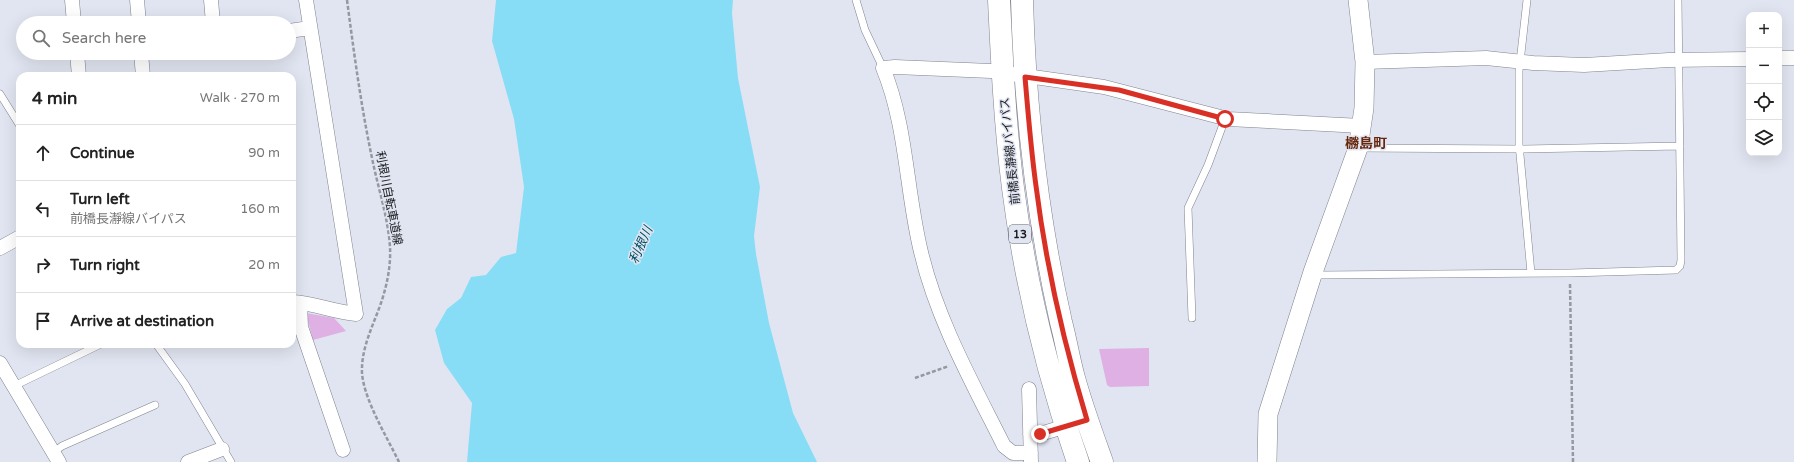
<!DOCTYPE html>
<html lang="en">
<head>
<meta charset="utf-8">
<style>
	body { margin:0; font-family:"Varela Round","Noto Sans JP",sans-serif; background:#f2f2f2; color:#222 }
	.controls { position:absolute; right:12px; top:12px; display:grid; overflow:hidden; border-radius:8px; box-shadow:0 4px 16px #0002 }
	.controls button { width:36px; height:36px; display:grid; place-items:center; padding:0; border:0; border-bottom:1px solid #e0e0e0; background:#fff; color:#222; font:20px sans-serif }
	.stop { position:absolute; width:12px; height:12px; margin:-9px; border:3px solid #d93025; border-radius:50%; background:#fff }
	.stop.end { background:#d93025; border-color:#fff; box-shadow:0 1px 4px #0008 }
	.list { margin:0; padding:0; list-style:none }
	h2 { display:flex; justify-content:space-between; align-items:center; height:52px; margin:0; padding:0 16px; font-size:17px }
	h2 small { font-size:13px; font-weight:400; color:#767676 }
	.list li { display:grid; grid-template-columns:26px 1fr auto; gap:12px; align-items:center; box-sizing:border-box; height:56px; padding:0 16px; border-top:1px solid #e0e0e0 }
	.list b { display:block; font-size:15px; white-space:nowrap }
	.list p { margin:0; font-size:13px; white-space:nowrap; color:#767676 }
	.list em { font-size:13px; font-style:normal; color:#767676 }
	.icon { flex:none; width:22px; height:22px; fill:none; stroke:currentColor; stroke-width:2; stroke-linecap:round; stroke-linejoin:round }
	.map { position:relative; flex:none; width:1794px; height:462px; overflow:hidden }
	.search { position:absolute; background:#fff; box-shadow:0 4px 16px #0002; left:16px; top:16px; width:280px; height:44px; display:flex; align-items:center; gap:10px; box-sizing:border-box; padding:0 14px; border-radius:22px; color:#767676; font-size:15px }
	.panel { position:absolute; background:#fff; box-shadow:0 4px 16px #0002; left:16px; top:72px; width:280px; height:276px; border-radius:12px }
	.map>svg:first-child { display:block }
	.green { fill:#deb0e3 }
	.water { fill:#88ddf6 }
	.lines { fill:none; stroke-linecap:round; stroke-linejoin:round }
	.lane-casing { stroke:#7f838d; stroke-width:8 }
	.street-casing { stroke:#7f838d; stroke-width:15 }
	.secondary-casing { stroke:#7f838d; stroke-width:20 }
	.primary-casing { stroke:#7f838d; stroke-width:23 }
	.path { stroke:#9598a1; stroke-width:2.5; stroke-dasharray:4 2; stroke-linecap:butt }
	.lane { stroke:#fff; stroke-width:7 }
	.street { stroke:#fff; stroke-width:14 }
	.secondary { stroke:#fff; stroke-width:19 }
	.primary { stroke:#fff; stroke-width:22 }
	.route { stroke:#d93025; stroke-width:5 }
	.labels { text-anchor:middle; dominant-baseline:central; stroke-width:3; stroke-linejoin:round; paint-order:stroke }
	.shield { fill:#e1e5f1; stroke:#56585f; stroke-width:1 }
	.shield-label { font-size:11px; font-weight:bold; fill:#1b1c20 }
	.street-label { font-size:12px; fill:#1b1c20; stroke:#e1e5f1 }
	.water-label { font-size:13px; font-style:italic; fill:#014f61; stroke:#e1e5f1 }
	.quarter-label { font-size:14px; font-weight:bold; fill:#67260b; stroke:#e1e5f1 }
</style>
</head>
<body>
<div class="map">
<svg width="1794" height="462" viewBox="0 0 1794 462">
	<rect width="100%" height="100%" fill="#e1e5f1"/>
	<path class="green" d="M306,313L334,318L346,331L313,340Z
		M1149,348V386L1110,387L1107,385L1099,349Z"/>
	<path class="water" d="M496,0H733L732,13L738,78L760,187L754,236L756,254L769,323L793,413L817,462H467L472,403L444,363L435,330L447,309L461,298L471,277L486,275L501,257L516,253L524,187L514,119L492,41Z"/>
	<g class="lines">
		<defs>
			<path id="lane" d="M856,0L865,30L883,68
				M1527,0L1519,71V144L1531,273
				M0,94L20,126
				M1358,148L1520,149L1680,146
				M1313,273L1321,275L1570,273L1676,270L1680,266L1681,260L1678,0
				M1192,318L1188,208L1208,165L1225,119
				M156,344L185,384L231,462
				M14,386L101,344
				M54,452L62,446L155,405"/>
			<path id="street" d="M72,0L74,23
				M137,0L139,23
				M211,0L213,23
				M289,31L310,28
				M77,53L79,76
				M141,53L143,76
				M1779,58H1794
				M1365,62L1486,58L1533,63L1584,65L1669,60L1749,59
				M0,248L20,237
				M292,302C314,303 334,312 356,314L306,0
				M300,303L301,327L343,450
				M0,363L59,462
				M1029,389L1031,462
				M1030,434H1040L1073,424
				M1031,453H1013L1004,446C973,384 937,320 921,252C906,191 907,126 883,68L895,67L991,71L1104,87L1228,119L1362,126
				M188,462L222,449"/>
			<path id="secondary" d="M1267,462L1268,414L1313,272L1358,148L1364,108L1365,62L1358,0"/>
			<path id="primary" d="M999,0C1002,63 1005,125 1013,188C1025,281 1047,373 1078,462
				M1022,0C1025,109 1037,216 1061,322C1066,341 1069,360 1074,378C1082,407 1092,434 1102,462"/>
		</defs>
		<use href="#lane" class="lane-casing"/>
		<use href="#street" class="street-casing"/>
		<use href="#secondary" class="secondary-casing"/>
		<use href="#primary" class="primary-casing"/>
		<path class="path" d="M347,0C354,53 361,106 372,158C378,188 388,217 390,247C391,266 387,285 381,303C373,326 361,348 362,373C364,400 387,437 399,462
			M1570,284L1573,462
			M915,378L949,366"/>
		<use href="#lane" class="lane"/>
		<use href="#street" class="street"/>
		<use href="#secondary" class="secondary"/>
		<use href="#primary" class="primary"/>
	</g>
	<g class="lines">
		<path class="route" d="M1040,434L1087,420C1064,344 1046,265 1036,186C1031,150 1028,113 1025,77L1119,90L1225,119"/>
	</g>
	<g class="labels">
		<rect class="shield" x="1009" y="225" width="22" height="18" rx="3"/>
		<g class="shield-label">
			<text x="1020" y="234">13</text>
		</g>
		<g class="street-label">
			<text transform="translate(1010 151) rotate(-96)">前橋長瀞線バイパス</text>
			<text transform="translate(389 198) rotate(79)">利根川自転車道線</text>
		</g>
		<g class="water-label">
			<text transform="translate(641 245) rotate(-66)">利根川</text>
		</g>
		<g class="quarter-label">
			<text x="1366" y="143">橳島町</text>
		</g>
	</g>
</svg>
<div class="controls">
<button>+</button>
<button>−</button>
<button><svg class="icon" aria-label="locate" viewBox="0 0 24 24"><circle cx="12" cy="12" r="6"/><path d="M12 2v4M12 18v4M2 12h4M18 12h4"/></svg></button>
<button><svg class="icon" aria-label="layers" viewBox="0 0 24 24"><path d="M12 4l9 5-9 5-9-5zM3 14l9 5 9-5"/></svg></button>
</div>
<div class="stop" style="left:1225px;top:119px"></div>
<div class="stop end" style="left:1040px;top:434px"></div>
<div class="search"><svg class="icon" aria-label="search" viewBox="0 0 24 24"><circle cx="10" cy="10" r="6"/><path d="M15 15l6 6"/></svg>Search here</div>
<section class="panel">
<h2>4 min<small>Walk · 270 m</small></h2>
<ul class="list">
<li><svg class="icon" aria-label="ahead" viewBox="0 0 24 24"><path d="M12 20V5M6 11l6-6 6 6"/></svg><div><b>Continue</b></div><em>90 m</em></li>
<li><svg class="icon" aria-label="left" viewBox="0 0 24 24"><path d="M17 20v-9H6M10 6l-5 5 5 5"/></svg><div><b>Turn left</b><p>前橋長瀞線バイパス</p></div><em>160 m</em></li>
<li><svg class="icon" aria-label="right" viewBox="0 0 24 24"><path d="M7 20v-9h11M14 6l5 5-5 5"/></svg><div><b>Turn right</b></div><em>20 m</em></li>
<li><svg class="icon" aria-label="arrive" viewBox="0 0 24 24"><path d="M6 21V4h12l-3 4 3 4H6"/></svg><div><b>Arrive at destination</b></div></li>
</ul>
</section>
</div>
</body>
</html>
